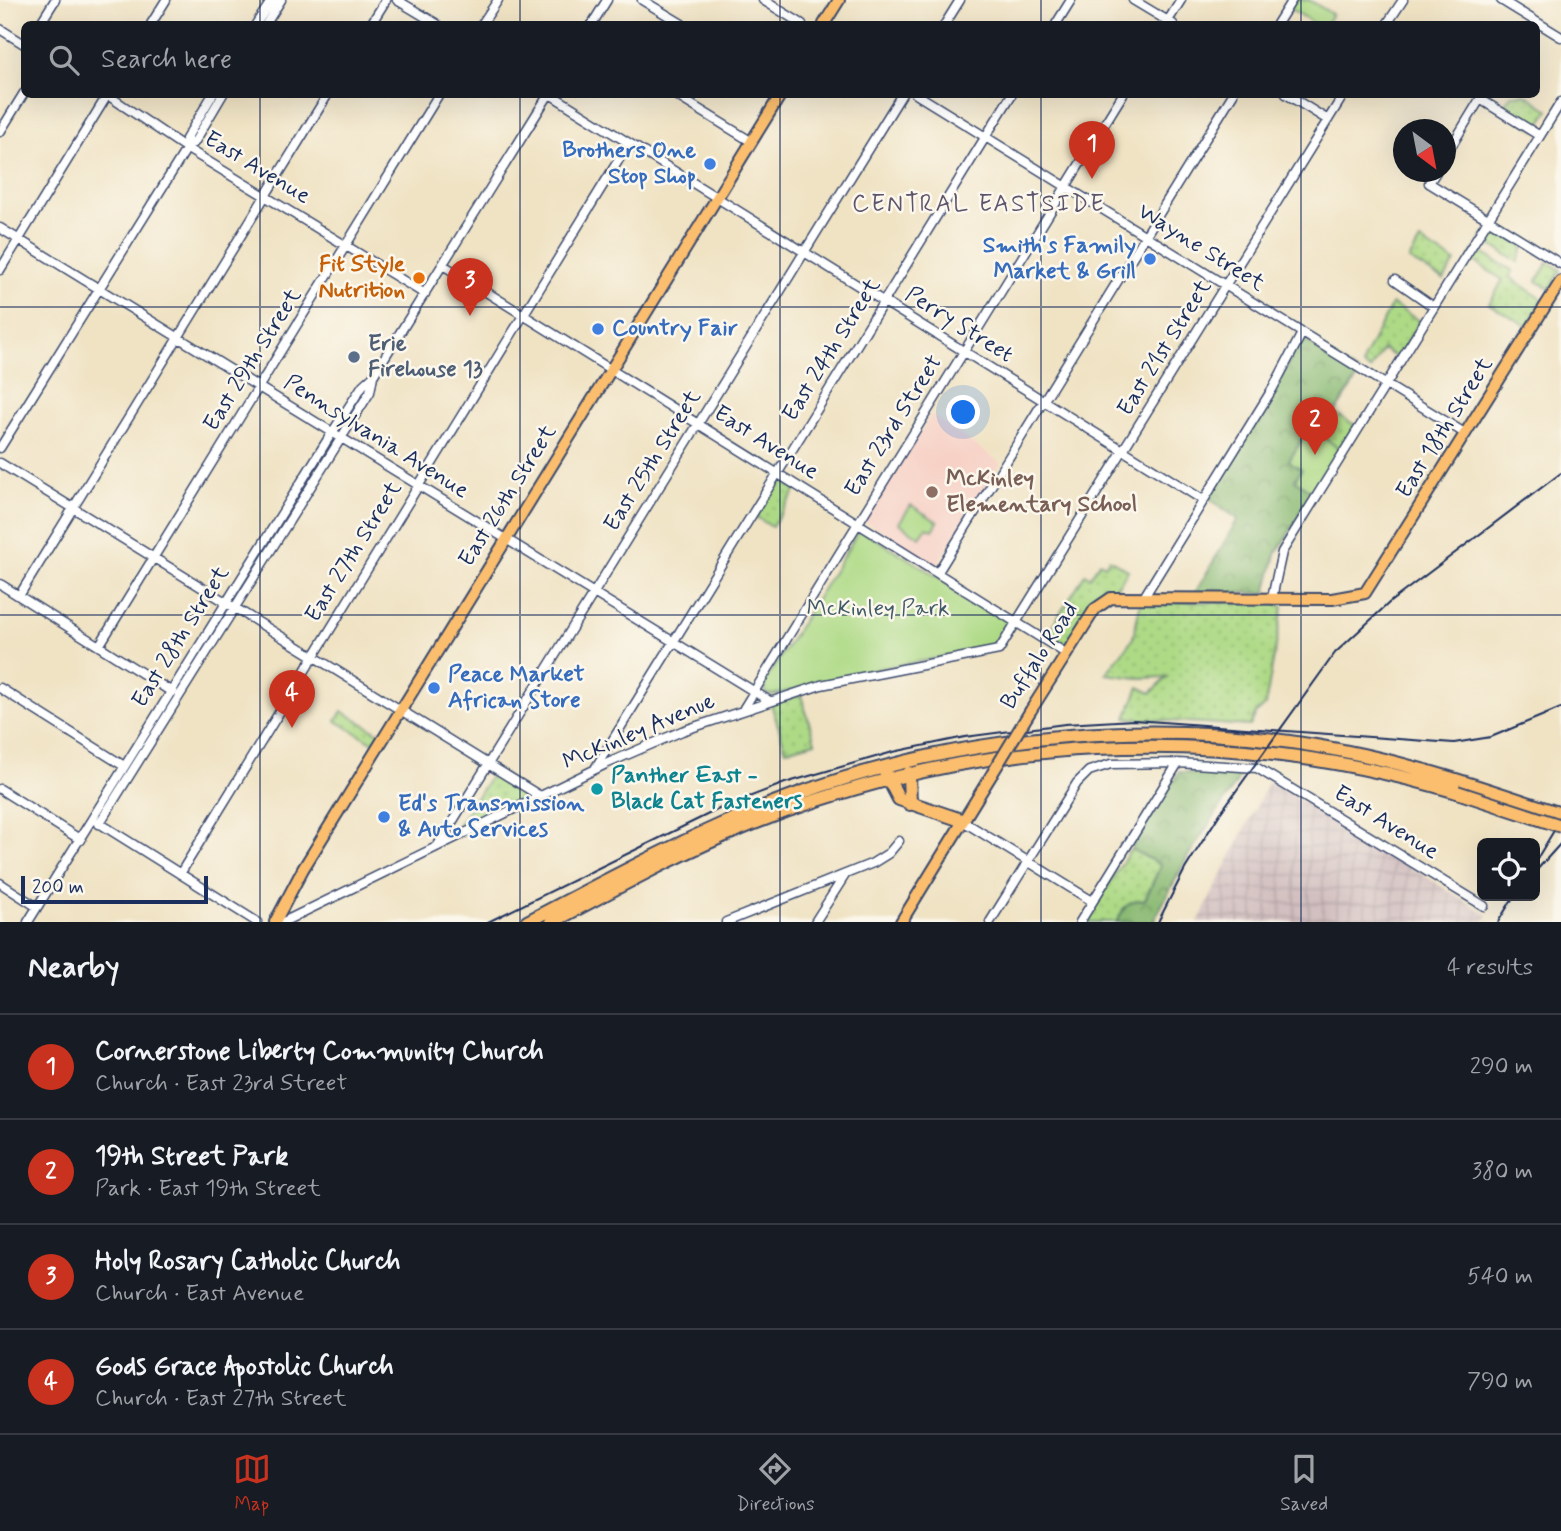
<!DOCTYPE html>
<html lang="en">
<head>
<meta charset="utf-8">
<style>
	body { margin:0; font-family:Mynerve,sans-serif; background:#20242c; color:#f1f3f6 }
	.controls { position:absolute; right:21px; bottom:21px; display:grid; overflow:hidden; border-radius:10px; box-shadow:0 7px 28px #0002 }
	.controls button { width:63px; height:63px; display:grid; place-items:center; padding:0; border:0; border-bottom:2px solid #363941; background:#171b24; color:#f1f3f6; font:35px sans-serif }
	.compass { position:absolute; left:1393px; top:119px; width:63px; height:63px; border-radius:50%; background:#171b24; box-shadow:0 7px 28px #0002; rotate:148deg }
	.scale { position:absolute; left:21px; bottom:18px; width:187px; box-sizing:border-box; padding-left:7px; border:4px solid #1b2f5e; border-top:0; font-size:19px; line-height:24px; white-space:nowrap; color:#1b2f5e; -webkit-text-stroke:5px #fbf7ec; paint-order:stroke }
	.you { position:absolute; left:964px; top:413px; width:24px; height:24px; margin:-18px; border:5px solid #fff; border-radius:50%; background:#1a73e8; box-shadow:0 0 0 10px #1a73e833 }
	.badge { display:grid; place-items:center; width:46px; height:46px; border-radius:50%; background:#c8321e; color:#fff; font-size:23px; font-weight:700 }
	.pin { position:absolute; translate:-50% -58px; filter:drop-shadow(0 2px 4px #0008) }
	.pin::after { content:''; position:absolute; top:37px; width:24px; height:21px; background:inherit; clip-path:polygon(0 0,100% 0,50% 100%) }
	.list { margin:0; padding:0; list-style:none }
	h2 { display:flex; justify-content:space-between; align-items:center; height:91px; margin:0; padding:0 28px; font-size:30px }
	h2 small { font-size:23px; font-weight:400; color:#9ea1a6 }
	.list li { display:grid; grid-template-columns:46px 1fr auto; gap:21px; align-items:center; box-sizing:border-box; height:105px; padding:0 28px; border-top:2px solid #363941 }
	.list b { display:block; font-size:26px; white-space:nowrap }
	.list p { margin:0; font-size:23px; white-space:nowrap; color:#9ea1a6 }
	.list em { font-size:23px; font-style:normal; color:#9ea1a6 }
	.icon { flex:none; width:38px; height:38px; fill:none; stroke:currentColor; stroke-width:2; stroke-linecap:round; stroke-linejoin:round }
	.map { position:relative; flex:none; width:1561px; height:922px; overflow:hidden }
	.search { position:absolute; background:#171b24; box-shadow:0 7px 28px #0002; left:21px; right:21px; top:21px; height:77px; display:flex; align-items:center; gap:18px; box-sizing:border-box; padding:0 24px; border-radius:10px; color:#9ea1a6; font-size:26px }
	.sheet { height:511px; background:#171b24 }
	nav { display:flex; justify-content:space-around; align-items:center; box-sizing:border-box; height:98px; border-top:2px solid #363941; background:#171b24; font-size:19px; color:#9ea1a6 }
	nav a { display:grid; justify-items:center; gap:4px }
	nav .on { color:#c8321e }
	.map>svg:first-child { display:block }
	.built { fill:#f7d1c6 }
	.industrial { fill:url(#industrial-grid) }
	.grass { fill:url(#grass-dots); stroke:#648472; stroke-width:2 }
	.forest { fill:url(#forest-crowns); stroke:#527468; stroke-width:2 }
	.park { fill:#aeda86; stroke:#648472; stroke-width:2 }
	.lines { fill:none; stroke-linecap:round; stroke-linejoin:round }
	.minor-casing { stroke:#3b4a6d; stroke-width:11 }
	.major-casing { stroke:#3b4a6d; stroke-width:14 }
	.highway-casing { stroke:#3b4a6d; stroke-width:16 }
	.minor { stroke:#fff; stroke-width:8 }
	.major { stroke:#fbbe6e; stroke-width:10 }
	.highway { stroke:#fbbe6e; stroke-width:12 }
	.rail { stroke:#1b2f5e; stroke-width:2 }
	.major-bridge-casing { stroke:#3b4a6d; stroke-width:14; stroke-linecap:butt }
	.highway-bridge-casing { stroke:#3b4a6d; stroke-width:16; stroke-linecap:butt }
	.major-bridge { stroke:#fbbe6e; stroke-width:10 }
	.highway-bridge { stroke:#fbbe6e; stroke-width:12 }
	.grid { fill:none; stroke:#1b2f5e; stroke-width:2; stroke-opacity:0.55 }
	.shop-dot { fill:#3f7fe0; stroke:#fbf7ec; stroke-width:2.5 }
	.food-dot { fill:#e8710a; stroke:#fbf7ec; stroke-width:2.5 }
	.service-dot { fill:#5c6f8a; stroke:#fbf7ec; stroke-width:2.5 }
	.education-dot { fill:#8d6e63; stroke:#fbf7ec; stroke-width:2.5 }
	.culture-dot { fill:#0f9aa8; stroke:#fbf7ec; stroke-width:2.5 }
	.labels { text-anchor:middle; dominant-baseline:central; stroke-width:5; stroke-linejoin:round; paint-order:stroke }
	.shop-label { font-size:23px; font-weight:bold; fill:#366cbe; stroke:#fbf7ec; text-anchor:start }
	.street-label { font-size:23px; fill:#1b2f5e; stroke:#fbf7ec }
	.food-label { font-size:23px; font-weight:bold; fill:#c56008; stroke:#fbf7ec; text-anchor:end }
	.service-label { font-size:23px; font-weight:bold; fill:#4e5e75; stroke:#fbf7ec; text-anchor:start }
	.education-label { font-size:23px; font-weight:bold; fill:#785e54; stroke:#fbf7ec; text-anchor:start }
	.park-label { font-size:23px; fill:#405a68; stroke:#fbf7ec }
	.culture-label { font-size:23px; font-weight:bold; fill:#0d838f; stroke:#fbf7ec; text-anchor:start }
	.neighbourhood-label { font-size:24px; letter-spacing:2px; fill:#5e556d; stroke:#fbf7ec }
</style>
</head>
<body>
<div class="map">
<svg width="1561" height="922" viewBox="0 0 1561 922">
	<defs>
		<pattern id="industrial-grid" width="8" height="8" patternUnits="userSpaceOnUse" patternTransform="scale(1.75)"><rect width="8" height="8" fill="#d2bfbf"/><path d="M0 4h8M4 0v8" fill="none" stroke="#b4a4a7"/></pattern>
		<pattern id="grass-dots" width="8" height="8" patternUnits="userSpaceOnUse" patternTransform="scale(1.75)"><rect width="8" height="8" fill="#aeda86"/><path d="M2 2h.1M6 6h.1" fill="none" stroke="#95bb76" stroke-width="1.8" stroke-linecap="round"/></pattern>
		<pattern id="forest-crowns" width="20" height="18" patternUnits="userSpaceOnUse" patternTransform="scale(1.75)"><rect width="20" height="18" fill="#8aba73"/><path d="M2 6a3 3 0 1 1 6 0M12 15a3 3 0 1 1 6 0" fill="none" stroke="#709862"/></pattern>
	</defs>
	<rect width="100%" height="100%" fill="#fbf7ec"/>
	<filter id="ink" filterUnits="userSpaceOnUse"><feTurbulence type="fractalNoise" baseFrequency=".0143" numOctaves="2"/><feDisplacementMap in="SourceGraphic" scale="14" xChannelSelector="R" yChannelSelector="G"/><feConvolveMatrix kernelMatrix="1 2 1 2 8 2 1 2 1" color-interpolation-filters="sRGB"/></filter>
	<filter id="wash" filterUnits="userSpaceOnUse"><feTurbulence type="fractalNoise" baseFrequency=".00686" numOctaves="4" result="noise"/><feDisplacementMap in="SourceGraphic" scale="28" xChannelSelector="R" yChannelSelector="G"/><feGaussianBlur stdDeviation="1.57" result="paint"/><feColorMatrix in="noise" values="0 0 0 0 0 0 0 0 0 0 0 0 0 0 0 0 0 1.4 0 .05"/><feComposite in="paint" operator="in"/></filter>
	<g filter="url(#wash)">
		<rect width="100%" height="100%" fill="#f0e3c4"/>
		<path class="built" d="M931,415L1001,463L937,566L864,521Z"/>
		<path class="industrial" d="M1269,781L1338,822L1488,915L1483,922H1198Z"/>
		<path class="grass" d="M1525,94L1549,110L1536,130L1502,108L1511,95Z
			M1491,227L1524,247L1518,262L1481,239Z
			M1420,241L1455,262L1444,280L1409,260Z
			M1475,249L1513,271L1510,277L1543,300L1527,326L1489,304L1503,280L1469,258Z
			M1548,262L1561,270L1550,289L1537,281Z
			M1392,304L1420,321L1397,358L1383,349L1370,370L1363,366L1364,358Z
			M1335,413L1355,425L1340,449L1320,435Z
			M784,482L796,490L772,527L756,517L778,483Z
			M1109,559L1128,570L1114,592L1098,595L1068,644L1047,634L1085,574L1090,577L1100,562L1105,565Z
			M1141,601L1278,603L1283,607L1265,706L1256,713L1250,726L1126,718L1139,687L1151,693L1167,677L1138,678L1106,674L1133,638Z
			M801,695L815,742L786,750L771,704Z
			M342,711L381,734L374,743L336,721Z
			M492,774L526,796L456,831L457,827Z
			M1131,849L1161,864L1145,900L1124,907L1117,922H1085Z"/>
		<path class="forest" d="M1303,339L1360,374L1320,435L1309,428L1289,460L1302,469L1295,480L1314,493L1276,554L1266,593H1195L1238,519L1208,498Z
			M1179,772L1242,774L1188,856L1153,922H1117C1124,907 1128,900 1145,900L1161,865L1131,849Z"/>
		<path class="park" d="M1295,0H1309L1332,14L1326,24H1315L1290,8Z
			M1310,428L1340,449L1314,493L1295,480L1302,469L1289,461Z
			M911,505L938,522L933,530L927,527L920,537L899,523Z
			M860,529L1008,620L1010,627L993,649L887,667L773,695L766,694L764,683Z"/>
	</g>
	<g filter="url(#ink)">
		<g class="lines">
			<defs>
				<path id="minor" d="M397,0L437,24
					M642,0L682,24
					M763,0L802,24
					M1133,0L1173,24
					M1501,0L1561,37
					M40,24L55,0
					M151,24L166,0
					M256,24L272,0
					M266,24L281,0
					M371,24L386,0
					M482,24L498,0
					M592,24L607,0
					M945,24L960,0
					M1056,24L1071,0
					M1166,24L1181,0
					M1277,24L1292,0
					M1387,24L1403,0
					M0,29L24,44
					M106,94L186,148L425,294
					M213,94L186,139L190,143H194L223,94
					M550,94L1203,500
					M674,94L752,142
					M916,94L1466,434
					M1286,94L1328,120
					M0,132L24,93
					M1446,155L1480,99L1540,136
					M1436,172L1429,183L1561,264
					M0,228L768,700
					M443,265L1067,654
					M0,270L108,94
					M1395,280L1434,307
					M0,448L190,143
					M0,463L540,796
					M938,572L1233,94
					M0,584L172,692
					M19,596L328,94
					M1144,597L1273,388L1302,333
					M1272,598L1282,552L1561,102
					M99,646L439,94
					M0,688L124,766
					M744,708L1123,94
					M596,767L1012,94
					M0,789L81,840
					M961,820L1092,901
					M96,821L257,922
					M99,824L370,392L373,376L549,94
					M438,845L902,94
					M180,874L629,143
					M0,883L37,907
					M28,922L328,439L363,385L373,376
					M283,922L608,763L682,731L821,685L999,650L1344,94
					M726,922L873,863L889,853L899,841
					M815,922L845,875
					M990,922L1077,783L1089,771L1111,764L1178,763L1257,768L1484,906
					M1080,922L1178,763"/>
				<path id="major" d="M824,24L839,0
					M1031,710L1095,609L1111,598L1332,599L1365,593L1561,281
					M275,922L303,869L781,94
					M901,922L992,774"/>
				<path id="highway" d="M885,772L899,799L961,820
					M909,773L910,804
					M527,922C609,879 690,835 776,802C960,731 1171,713 1363,755C1431,770 1496,793 1561,814
					M552,922C615,889 677,854 742,828C971,734 1220,721 1457,792"/>
			</defs>
			<use href="#minor" class="minor-casing"/>
			<use href="#major" class="major-casing"/>
			<use href="#highway" class="highway-casing"/>
			<use href="#minor" class="minor"/>
			<use href="#major" class="major"/>
			<use href="#highway" class="highway"/>
			<path class="rail" d="M1535,862L1561,819
				M1535,872L1561,843
				M488,922L723,807L785,783L893,752L965,737L1065,724L1134,720L1454,743L1491,737L1561,708
				M1158,922L1185,869L1221,812L1335,653L1390,602L1561,473
				M1498,922L1514,896"/>
			<defs>
				<path id="major-bridge" d="M992,774L1031,710"/>
				<path id="highway-bridge" d="M1457,792L1561,826"/>
			</defs>
			<use href="#major-bridge" class="major-bridge-casing"/>
			<use href="#highway-bridge" class="highway-bridge-casing"/>
			<use href="#major-bridge" class="major-bridge"/>
			<use href="#highway-bridge" class="highway-bridge"/>
		</g>
	</g>
	<path class="grid" d="M260,0V24M520,0V24M780,0V24M1041,0V24M1301,0V24M260,94V922M520,94V922M780,94V922M1041,94V922M1301,94V922M0,307H1561M0,615H1561"/>
	<g class="shop-dot">
		<circle cx="710" cy="164" r="7"/>
		<circle cx="1150" cy="259" r="7"/>
		<circle cx="598" cy="329" r="7"/>
		<circle cx="434" cy="688" r="7"/>
		<circle cx="384" cy="817" r="7"/>
	</g>
	<circle class="food-dot" cx="419" cy="278" r="7"/>
	<circle class="service-dot" cx="354" cy="357" r="7"/>
	<circle class="education-dot" cx="932" cy="492" r="7"/>
	<circle class="culture-dot" cx="597" cy="789" r="7"/>
	<g class="labels">
		<g class="shop-label">
			<text x="696" y="151" text-anchor="end">Brothers One<tspan x="696" dy="26">Stop Shop</tspan></text>
			<text x="1136" y="246" text-anchor="end">Smith's Family<tspan x="1136" dy="26">Market &amp; Grill</tspan></text>
			<text x="612" y="329">Country Fair</text>
			<text x="448" y="675">Peace Market<tspan x="448" dy="26">African Store</tspan></text>
			<text x="398" y="804">Ed's Transmission<tspan x="398" dy="26">&amp; Auto Services</tspan></text>
		</g>
		<g class="street-label">
			<text transform="translate(257 168) rotate(31)">East Avenue</text>
			<text transform="translate(1201 248) rotate(32)">Wayne Street</text>
			<text transform="translate(959 325) rotate(32)">Perry Street</text>
			<text transform="translate(1165 348) rotate(-58)">East 21st Street</text>
			<text transform="translate(832 350) rotate(-58)">East 24th Street</text>
			<text transform="translate(253 360) rotate(-58)">East 29th Street</text>
			<text transform="translate(894 426) rotate(-58)">East 23rd Street</text>
			<text transform="translate(1445 428) rotate(-58)">East 18th Street</text>
			<text transform="translate(376 437) rotate(32)">Pennsylvania Avenue</text>
			<text transform="translate(766 443) rotate(32)">East Avenue</text>
			<text transform="translate(653 461) rotate(-58)">East 25th Street</text>
			<text transform="translate(508 496) rotate(-58)">East 26th Street</text>
			<text transform="translate(354 552) rotate(-58)">East 27th Street</text>
			<text transform="translate(181 637) rotate(-58)">East 28th Street</text>
			<text transform="translate(1040 656) rotate(-57)">Buffalo Road</text>
			<text transform="translate(639 732) rotate(-23)">McKinley Avenue</text>
			<text transform="translate(1386 823) rotate(32)">East Avenue</text>
		</g>
		<g class="food-label">
			<text x="405" y="265">Fit Style<tspan x="405" dy="26">Nutrition</tspan></text>
		</g>
		<g class="service-label">
			<text x="368" y="344">Erie<tspan x="368" dy="26">Firehouse 13</tspan></text>
		</g>
		<g class="education-label">
			<text x="946" y="479">McKinley<tspan x="946" dy="26">Elementary School</tspan></text>
		</g>
		<g class="park-label">
			<text x="878" y="609">McKinley Park</text>
		</g>
		<g class="culture-label">
			<text x="611" y="776">Panther East -<tspan x="611" dy="26">Black Cat Fasteners</tspan></text>
		</g>
		<g class="neighbourhood-label">
			<text x="979" y="204">CENTRAL EASTSIDE</text>
		</g>
	</g>
</svg>
<div class="controls">
<button><svg class="icon" aria-label="locate" viewBox="0 0 24 24"><circle cx="12" cy="12" r="6"/><path d="M12 2v4M12 18v4M2 12h4M18 12h4"/></svg></button>
</div>
<svg class="compass" viewBox="-18 -18 36 36"><path d="M0-13l5 13h-10z" fill="#e53935"/><path d="M0 13l5-13h-10z" fill="#9ea1a6"/></svg>
<div class="scale">200 m</div>
<div class="you"></div>
<div class="pin badge" style="left:1092px;top:179px">1</div>
<div class="pin badge" style="left:1315px;top:455px">2</div>
<div class="pin badge" style="left:470px;top:316px">3</div>
<div class="pin badge" style="left:292px;top:728px">4</div>
<div class="search"><svg class="icon" aria-label="search" viewBox="0 0 24 24"><circle cx="10" cy="10" r="6"/><path d="M15 15l6 6"/></svg>Search here</div>
</div>
<section class="sheet">
<h2>Nearby<small>4 results</small></h2>
<ul class="list">
<li><span class="badge">1</span><div><b>Cornerstone Liberty Community Church</b><p>Church · East 23rd Street</p></div><em>290 m</em></li>
<li><span class="badge">2</span><div><b>19th Street Park</b><p>Park · East 19th Street</p></div><em>380 m</em></li>
<li><span class="badge">3</span><div><b>Holy Rosary Catholic Church</b><p>Church · East Avenue</p></div><em>540 m</em></li>
<li><span class="badge">4</span><div><b>Gods Grace Apostolic Church</b><p>Church · East 27th Street</p></div><em>790 m</em></li>
</ul>
</section>
<nav>
<a class="on"><svg class="icon" aria-label="map" viewBox="0 0 24 24"><path d="M3 6l6-2 6 2 6-2v14l-6 2-6-2-6 2zM9 4v14M15 6v14"/></svg>Map</a>
<a><svg class="icon" aria-label="directions" viewBox="0 0 24 24"><path d="M12 3l9 9-9 9-9-9zM9 14v-3h6M13 9l2 2-2 2"/></svg>Directions</a>
<a><svg class="icon" aria-label="saved" viewBox="0 0 24 24"><path d="M7 4h10v16l-5-4-5 4z"/></svg>Saved</a>
</nav>
</body>
</html>
